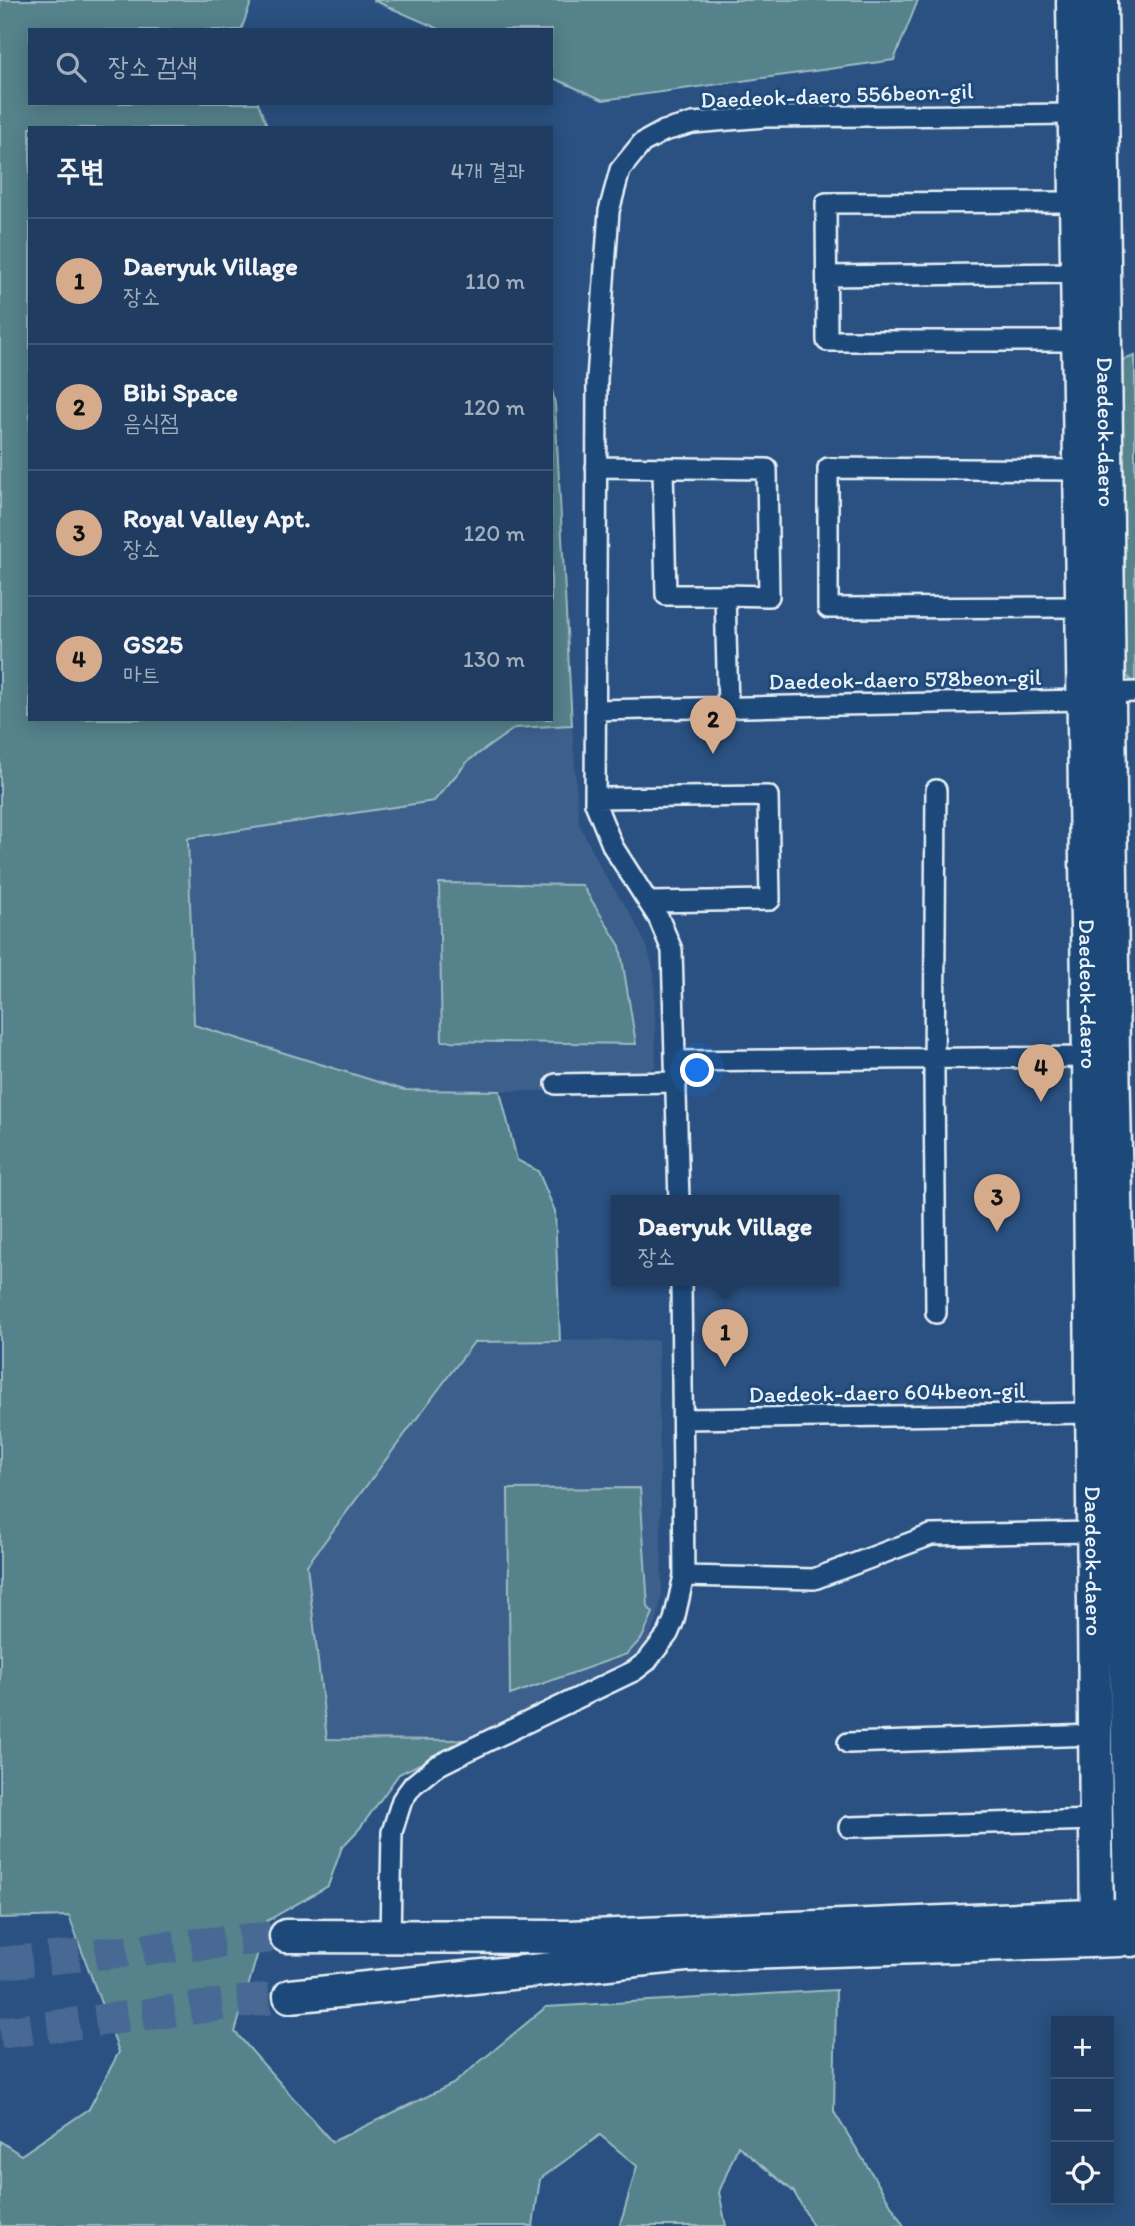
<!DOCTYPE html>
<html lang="ko">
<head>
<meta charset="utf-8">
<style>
	body { margin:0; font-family:Itim,"Poor Story",sans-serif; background:#284467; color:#f1f3f6 }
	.controls { position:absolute; right:21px; bottom:21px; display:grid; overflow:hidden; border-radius:0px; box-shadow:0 4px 18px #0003 }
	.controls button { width:63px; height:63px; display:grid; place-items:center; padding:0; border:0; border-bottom:2px solid #3d5676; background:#203d61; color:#f1f3f6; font:35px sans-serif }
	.you { position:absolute; left:698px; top:1071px; width:24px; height:24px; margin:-18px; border:5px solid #fff; border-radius:50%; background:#1a73e8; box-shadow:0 0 0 10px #1a73e833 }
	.badge { display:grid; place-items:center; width:46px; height:46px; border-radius:50%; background:#d6ab8b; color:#111; font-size:23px; font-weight:700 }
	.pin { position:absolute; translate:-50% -58px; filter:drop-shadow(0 2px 4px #0008) }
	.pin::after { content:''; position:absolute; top:37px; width:24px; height:21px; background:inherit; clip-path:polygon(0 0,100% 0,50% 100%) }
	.popup { position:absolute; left:611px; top:1195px; width:228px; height:91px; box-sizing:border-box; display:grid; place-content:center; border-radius:0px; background:#203d61; filter:drop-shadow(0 2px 5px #0005); font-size:23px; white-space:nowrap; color:#a2aebd }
	.popup b { font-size:26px; color:#f1f3f6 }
	.popup::after { content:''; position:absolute; left:50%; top:100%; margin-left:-14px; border:14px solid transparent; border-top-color:#203d61 }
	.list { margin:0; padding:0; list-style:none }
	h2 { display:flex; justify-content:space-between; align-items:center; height:91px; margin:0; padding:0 28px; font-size:30px }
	h2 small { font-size:23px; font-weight:400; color:#a2aebd }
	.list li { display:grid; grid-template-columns:46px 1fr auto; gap:21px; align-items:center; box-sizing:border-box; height:126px; padding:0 28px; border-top:2px solid #3d5676 }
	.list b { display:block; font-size:26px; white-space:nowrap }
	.list p { margin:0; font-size:23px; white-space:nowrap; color:#a2aebd }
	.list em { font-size:23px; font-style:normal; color:#a2aebd }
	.icon { flex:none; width:38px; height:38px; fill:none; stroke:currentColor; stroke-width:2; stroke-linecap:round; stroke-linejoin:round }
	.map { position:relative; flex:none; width:1135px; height:2226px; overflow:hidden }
	.search { position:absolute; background:#203d61; box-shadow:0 4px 18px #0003; left:28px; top:28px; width:525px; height:77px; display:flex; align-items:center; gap:18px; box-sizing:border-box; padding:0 24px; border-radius:0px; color:#a2aebd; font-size:26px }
	.panel { position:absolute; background:#203d61; box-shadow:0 4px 18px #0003; left:28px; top:126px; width:525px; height:595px; border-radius:0px }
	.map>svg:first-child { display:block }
	.built { fill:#3c5e8c }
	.green { fill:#55828b; stroke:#9ebac2; stroke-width:2 }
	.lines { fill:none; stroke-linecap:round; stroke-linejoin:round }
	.primary-tunnel { stroke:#466993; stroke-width:32; stroke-dasharray:32 16; stroke-linecap:butt }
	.minor-casing { stroke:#e8f1f8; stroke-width:24 }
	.primary-casing { stroke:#e8f1f8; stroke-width:37 }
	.minor { stroke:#1f4a7a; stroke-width:19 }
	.primary { stroke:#1f4a7a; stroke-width:32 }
	.labels { text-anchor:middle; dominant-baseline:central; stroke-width:6; stroke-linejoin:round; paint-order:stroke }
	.street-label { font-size:23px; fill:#e8f1f8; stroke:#1f4a7a }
</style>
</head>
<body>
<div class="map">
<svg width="1135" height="2226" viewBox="0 0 1135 2226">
	<rect width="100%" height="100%" fill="#2a5181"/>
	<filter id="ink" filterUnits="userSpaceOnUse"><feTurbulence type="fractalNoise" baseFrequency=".0143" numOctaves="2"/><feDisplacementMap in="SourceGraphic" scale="14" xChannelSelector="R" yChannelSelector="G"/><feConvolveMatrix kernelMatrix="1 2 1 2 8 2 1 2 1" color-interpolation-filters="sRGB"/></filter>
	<g filter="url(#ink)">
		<path class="built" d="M572,725L579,824L604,874L632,916L647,947L654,972L656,1066L646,1073L558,1074L557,1091L405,1090L193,1025L188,838L434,801L468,761L515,728Z
			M1135,1175V1287H1134L1133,1179Z
			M658,1340L662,1594L657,1621L645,1647L624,1668L469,1740L327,1739L307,1565L474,1341Z"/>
		<path class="green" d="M0,0H252L241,30H30V103H258L268,128H30V719H551V386L555,404L572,725L515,728L468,761L434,801L188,838L194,1025L404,1090L500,1091L517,1160L538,1171L555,1211L560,1341L474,1342L307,1565L327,1739L469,1740L399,1774L360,1828L342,1847L328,1886L267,1921L235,2032L332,2142L453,2084L546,2007L836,1990L834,2112L904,2226H813L794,2192L738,2146L719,2192L726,2226H620L637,2166L600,2135L540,2179L533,2226H0V2141L21,2155L89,2109L119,2052L69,1916L0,1918Z
			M373,0H918L894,60L603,100L551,77V30H441Z
			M1135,356V684H1134L1120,669V361Z
			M439,883L582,885L620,946L636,1044L442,1041Z
			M640,1488L648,1607L653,1613L642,1638L627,1654L510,1695L508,1489Z"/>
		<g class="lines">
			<path class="primary-tunnel" d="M0,1963L286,1936
				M0,2033L290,1996"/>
			<defs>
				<path id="minor" d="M1076,202L826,203L827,341H1078
					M827,276L1077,273
					M596,467L767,469L769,596L725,595L728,707
					M663,469L666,595H725
					M1080,470L828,468V608L1082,607
					M1109,693L1135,692
					M595,710L1084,700
					M936,790L934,1075L936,1313
					M595,798L768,796L770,900L649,902
					M676,1061L1089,1057
					M556,1084L677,1082
					M679,1201L672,950L659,919L613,847L595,803L597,379L609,211L620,170L642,143L664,131L693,123L765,117L1075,114
					M683,1419L1092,1413
					M684,1576L814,1579L931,1535L1093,1532
					M848,1743L1095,1735
					M849,1827L1096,1820
					M390,1937L392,1832L402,1800L413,1785L435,1767L467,1751L634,1671L647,1661L668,1634L674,1620L684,1576L681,1281"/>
				<g id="primary">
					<path id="s1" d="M1073,0L1089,1057L1097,1940"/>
					<path id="s2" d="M1101,0L1113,1056L1132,1940"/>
					<path d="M286,1936L568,1937L1117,1915"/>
					<path d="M290,1996L686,1955L1119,1940"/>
				</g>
			</defs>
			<use href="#minor" class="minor-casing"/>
			<use href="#primary" class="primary-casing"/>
			<use href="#minor" class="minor"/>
			<use href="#primary" class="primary"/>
		</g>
	</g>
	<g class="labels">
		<g class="street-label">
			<text transform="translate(837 95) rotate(-2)">Daedeok-daero 556beon-gil</text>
			<text stroke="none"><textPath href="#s2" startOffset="432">Daedeok-daero</textPath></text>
			<text transform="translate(905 679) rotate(-1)">Daedeok-daero 578beon-gil</text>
			<text stroke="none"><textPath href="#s1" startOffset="994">Daedeok-daero</textPath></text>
			<text transform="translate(887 1392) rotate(-1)">Daedeok-daero 604beon-gil</text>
			<text stroke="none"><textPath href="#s1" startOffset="1561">Daedeok-daero</textPath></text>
		</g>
	</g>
</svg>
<div class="controls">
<button>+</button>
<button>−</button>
<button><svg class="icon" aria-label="locate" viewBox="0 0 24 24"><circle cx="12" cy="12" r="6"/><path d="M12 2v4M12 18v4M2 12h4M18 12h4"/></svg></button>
</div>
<div class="you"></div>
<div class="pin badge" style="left:725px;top:1367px">1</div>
<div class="popup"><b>Daeryuk Village</b>장소</div>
<div class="pin badge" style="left:713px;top:754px">2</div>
<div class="pin badge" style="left:997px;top:1232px">3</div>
<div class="pin badge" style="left:1041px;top:1102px">4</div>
<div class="search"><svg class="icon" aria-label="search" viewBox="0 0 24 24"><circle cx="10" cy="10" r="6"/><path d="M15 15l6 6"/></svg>장소 검색</div>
<section class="panel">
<h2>주변<small>4개 결과</small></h2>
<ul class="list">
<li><span class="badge">1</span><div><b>Daeryuk Village</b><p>장소</p></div><em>110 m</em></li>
<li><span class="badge">2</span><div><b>Bibi Space</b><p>음식점</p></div><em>120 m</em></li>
<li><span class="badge">3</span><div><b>Royal Valley Apt.</b><p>장소</p></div><em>120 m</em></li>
<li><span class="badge">4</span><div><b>GS25</b><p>마트</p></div><em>130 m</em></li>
</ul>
</section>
</div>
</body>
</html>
